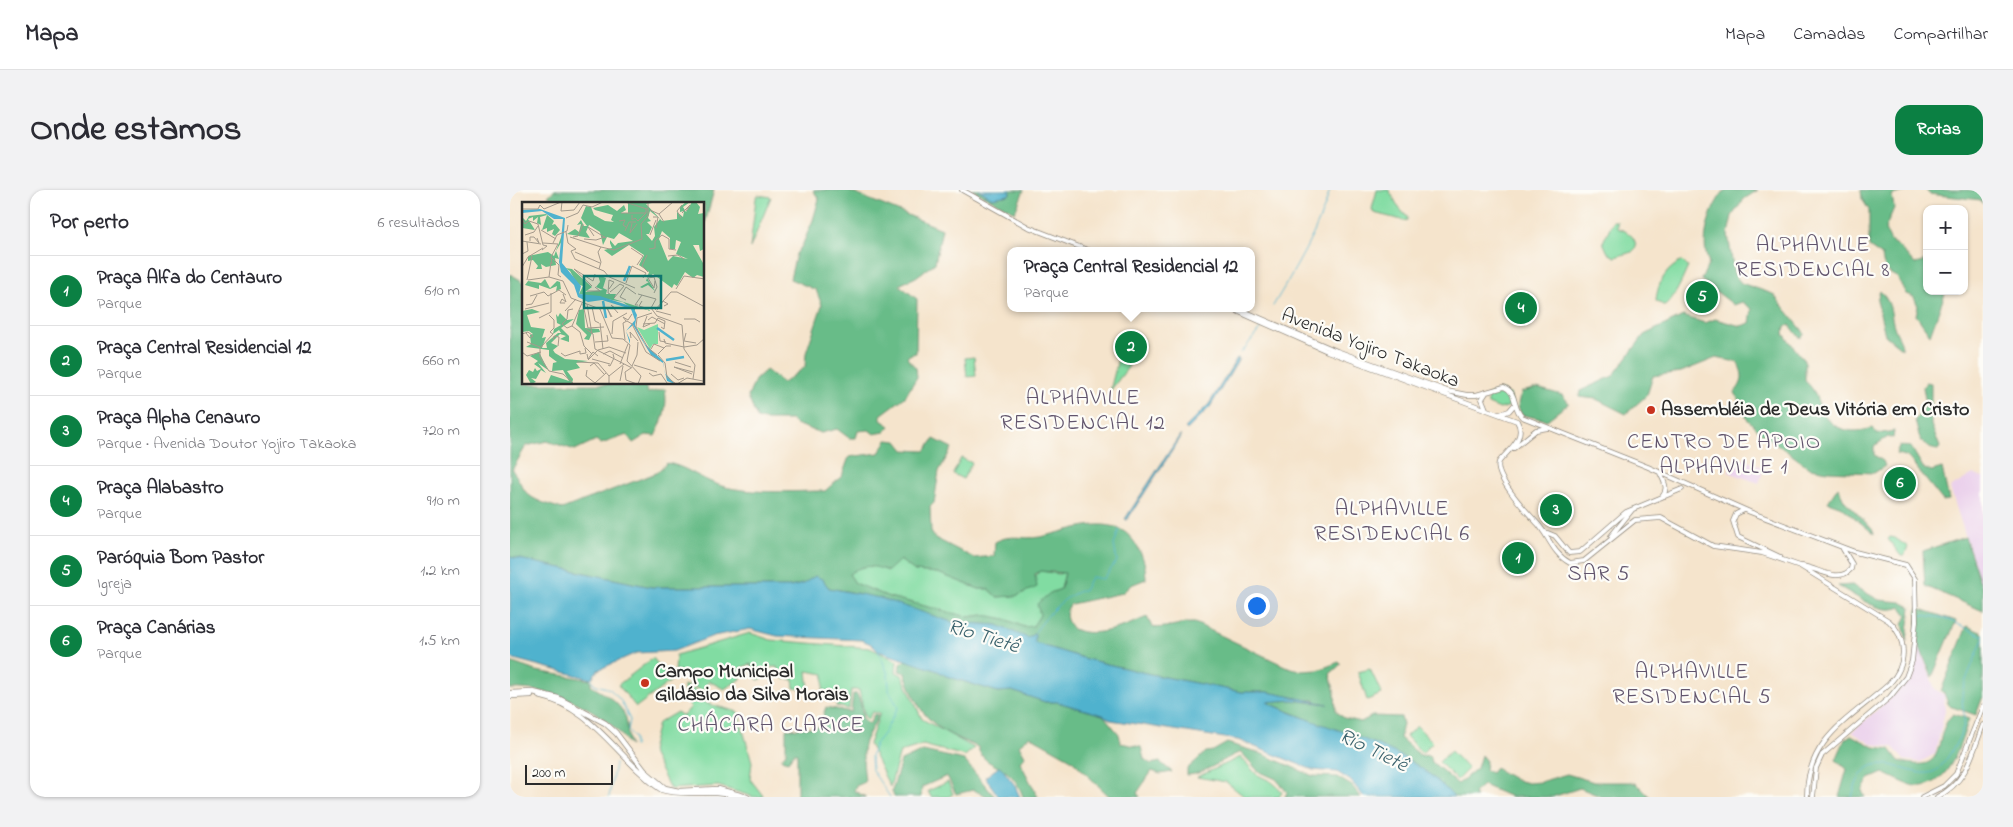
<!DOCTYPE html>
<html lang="pt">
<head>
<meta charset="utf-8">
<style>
	body { margin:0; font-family:"Indie Flower",sans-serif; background:#f2f2f3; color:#2b2b33 }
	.controls { position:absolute; right:15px; top:15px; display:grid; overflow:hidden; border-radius:10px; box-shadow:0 1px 4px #0004 }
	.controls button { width:45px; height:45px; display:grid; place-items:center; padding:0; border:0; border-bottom:1px solid #e1e1e2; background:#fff; color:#2b2b33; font:25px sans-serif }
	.scale { position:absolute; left:15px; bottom:12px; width:88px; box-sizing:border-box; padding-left:5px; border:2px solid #2b2b2b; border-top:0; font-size:14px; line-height:18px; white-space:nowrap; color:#2b2b2b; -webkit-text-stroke:4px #fdfcf7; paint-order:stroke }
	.you { position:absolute; left:746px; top:415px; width:18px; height:18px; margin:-12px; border:4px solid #fff; border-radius:50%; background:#1a73e8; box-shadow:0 0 0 8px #1a73e833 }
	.badge { display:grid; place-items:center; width:32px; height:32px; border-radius:50%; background:#0b8043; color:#fff; font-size:16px; font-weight:700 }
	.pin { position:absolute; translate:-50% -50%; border:2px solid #fff; box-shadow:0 1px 5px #0006 }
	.popup { position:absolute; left:497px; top:57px; width:248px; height:65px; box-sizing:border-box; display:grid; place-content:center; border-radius:10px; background:#fff; filter:drop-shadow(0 1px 4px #0005); font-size:16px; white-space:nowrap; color:#7c7c81 }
	.popup b { font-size:19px; color:#2b2b33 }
	.popup::after { content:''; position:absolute; left:50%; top:100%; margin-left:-10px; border:10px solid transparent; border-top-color:#fff }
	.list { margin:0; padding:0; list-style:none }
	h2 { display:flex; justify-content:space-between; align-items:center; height:65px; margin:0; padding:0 20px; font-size:21px }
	h2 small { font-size:16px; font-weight:400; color:#7c7c81 }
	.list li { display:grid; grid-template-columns:32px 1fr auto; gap:15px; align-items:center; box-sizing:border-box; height:70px; padding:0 20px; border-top:1px solid #e1e1e2 }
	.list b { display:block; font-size:19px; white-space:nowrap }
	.list p { margin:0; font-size:16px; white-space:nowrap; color:#7c7c81 }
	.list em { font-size:16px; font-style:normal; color:#7c7c81 }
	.map { position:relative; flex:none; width:1473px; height:607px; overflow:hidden; border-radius:15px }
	header { display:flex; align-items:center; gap:30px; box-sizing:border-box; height:70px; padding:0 25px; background:#fff; border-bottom:1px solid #e1e1e2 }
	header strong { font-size:24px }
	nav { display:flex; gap:28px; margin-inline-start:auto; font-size:18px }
	.intro { display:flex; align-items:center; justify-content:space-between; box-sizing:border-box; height:120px; padding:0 30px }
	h1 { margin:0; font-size:35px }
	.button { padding:12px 22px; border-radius:15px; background:#0b8043; color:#fff; font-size:18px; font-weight:700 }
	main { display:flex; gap:30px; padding:0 30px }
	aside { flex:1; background:#fff; border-radius:15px; box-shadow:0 1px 4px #0004 }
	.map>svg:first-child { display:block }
	.built { fill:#ebd1ec }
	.green { fill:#81dca2; stroke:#568466 }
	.forest { fill:#68bc88; stroke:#4a745a; fill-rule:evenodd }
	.water { fill:#4fb2ce; stroke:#3d6e7c }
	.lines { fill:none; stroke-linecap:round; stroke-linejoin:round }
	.stream { stroke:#4fb2ce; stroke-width:1 }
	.secondary-casing { stroke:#90887c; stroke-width:5.5 }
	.primary-casing { stroke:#90887c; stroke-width:6 }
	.secondary { stroke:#fff; stroke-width:4 }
	.primary { stroke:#fff; stroke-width:4.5 }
	.poi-dot { fill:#c8321e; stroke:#fdfcf7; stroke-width:2 }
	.labels { text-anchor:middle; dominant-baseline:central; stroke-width:4.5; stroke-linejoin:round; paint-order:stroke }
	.street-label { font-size:20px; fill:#2b2b2b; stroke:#fdfcf7 }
	.poi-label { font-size:20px; font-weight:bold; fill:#2b2b2b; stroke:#fdfcf7; text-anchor:start }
	.water-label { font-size:21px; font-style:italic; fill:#39616c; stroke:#fdfcf7 }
	.quarter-label { font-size:22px; letter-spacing:1px; fill:#62556d; stroke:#fdfcf7 }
	.inset-river { fill:none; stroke:#4fb2ce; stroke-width:2.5 }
	.inset-road { fill:none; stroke:#a49a8c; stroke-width:1 }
	.view { fill:#0f766e; fill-opacity:0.15; stroke:#0f766e; stroke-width:2.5 }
	.inset-edge { fill:none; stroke:#2b2b2b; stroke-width:2.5 }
</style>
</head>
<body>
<header>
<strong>Mapa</strong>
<nav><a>Mapa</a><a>Camadas</a><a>Compartilhar</a></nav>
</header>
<div class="intro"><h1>Onde estamos</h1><a class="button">Rotas</a></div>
<main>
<aside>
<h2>Por perto<small>6 resultados</small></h2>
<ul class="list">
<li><span class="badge">1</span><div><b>Praça Alfa do Centauro</b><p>Parque</p></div><em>610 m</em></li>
<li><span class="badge">2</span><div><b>Praça Central Residencial 12</b><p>Parque</p></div><em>660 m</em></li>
<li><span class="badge">3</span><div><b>Praça Alpha Cenauro</b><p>Parque · Avenida Doutor Yojiro Takaoka</p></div><em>720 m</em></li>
<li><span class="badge">4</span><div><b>Praça Alabastro</b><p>Parque</p></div><em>910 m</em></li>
<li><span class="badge">5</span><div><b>Paróquia Bom Pastor</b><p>Igreja</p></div><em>1.2 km</em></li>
<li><span class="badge">6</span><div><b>Praça Canárias</b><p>Parque</p></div><em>1.5 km</em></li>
</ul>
</aside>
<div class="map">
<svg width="1473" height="607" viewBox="0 0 1473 607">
	<rect width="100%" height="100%" fill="#fdfcf7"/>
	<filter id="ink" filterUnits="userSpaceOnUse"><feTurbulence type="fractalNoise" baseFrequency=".02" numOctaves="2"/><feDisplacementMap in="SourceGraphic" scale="10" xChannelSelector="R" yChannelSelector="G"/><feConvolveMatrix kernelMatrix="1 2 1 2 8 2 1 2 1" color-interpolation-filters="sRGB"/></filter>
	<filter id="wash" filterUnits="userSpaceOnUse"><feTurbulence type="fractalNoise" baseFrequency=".0096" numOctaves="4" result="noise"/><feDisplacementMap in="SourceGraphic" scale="20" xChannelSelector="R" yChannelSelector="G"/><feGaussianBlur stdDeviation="1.12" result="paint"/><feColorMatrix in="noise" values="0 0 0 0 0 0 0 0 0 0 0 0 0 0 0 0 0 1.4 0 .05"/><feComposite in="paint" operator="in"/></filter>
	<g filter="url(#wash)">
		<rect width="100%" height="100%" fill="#f5e4cc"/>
		<path class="built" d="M1226,266L1254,278L1249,293L1218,282Z
			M1463,284L1473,288V400L1440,298Z
			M1407,451L1425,499L1434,505L1435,521L1425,564L1410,572L1394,570L1383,557L1361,554L1342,542L1388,501L1396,491L1402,482Z"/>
		<path class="green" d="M867,0H879L889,18L898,28L896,31L864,23L862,19Z
			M248,5L261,7L240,58L246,8Z
			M1103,31H1107V38C1117,41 1126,46 1126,58L1122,62L1105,67L1098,63L1093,52Z
			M1172,71L1178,77C1172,90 1166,106 1155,116L1146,111C1147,93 1157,78 1172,71Z
			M625,143L633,149L634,157L626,169L617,172L610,165L609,154L616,144Z
			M464,167L466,186L457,187L455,168Z
			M608,169L619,176L600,201Z
			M991,200L1000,205L1002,213L1000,216L990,219L978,214L977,206Z
			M451,268L462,273L453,289L443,284Z
			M1380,347L1385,348L1398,357L1394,366H1391L1378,349Z
			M996 368a12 12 0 1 1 24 0a12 12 0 1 1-24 0Z
			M390,370L405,381L428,383L469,399H479L486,407L506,406L530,381L549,384L555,382L551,399L540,403L530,425L523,436L514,437L495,429L474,425L458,427L379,407L345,393L339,384L347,378Z
			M240,443L261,450L360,458L387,471L386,482L392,485L412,529L464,558L455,566L413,555L390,562L380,597L359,554L370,523L362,522L358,530L355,527L349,500H341L339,519L326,516L328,504L313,500L314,484L297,481L299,500L284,498L283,489H274L267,477H258L259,486L248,490L241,474L230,478L231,489L214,499L199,491L192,501L179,494V490L169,480L165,483L166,465Z
			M143,468L161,491L126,517L108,495Z
			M860,479L872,504L857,510L848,482Z
			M174,495L194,505L195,513L228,522L242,572L240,589L254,607H244L208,596L160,599L141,561L148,533L167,522L173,526L181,517L174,510Z
			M907,536L923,552L912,563L896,546Z
			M941,561L958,579L947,590L929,572Z
			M731,567L746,584L762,592L772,601L769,607H735L716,592L687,587Z
			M438,592L443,604L438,607H421L418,601Z"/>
		<path class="forest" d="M45,0H204L194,37V14H49L38,6Z
			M303,0H336L432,39L425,73L406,87L389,95L407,109L406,163L399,165L397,168L406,178L407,187L395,207L371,225V230L380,236L375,242L364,244L359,240L348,241L346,248H339L327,239L311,243L285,234L282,230H254L247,228L238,207L245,190L256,180L273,193L295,177L296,163L312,115L306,100L280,89L286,64L292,56L303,30L309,9Z
			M462,0H469L482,8L499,5L501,0H514L505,22Z
			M1215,0H1248L1234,9L1222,26L1218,44L1224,84L1231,93L1263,104L1293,141L1294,145L1290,148L1280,135L1275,136L1274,144L1295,172V191C1306,200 1305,207 1311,219C1321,240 1341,245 1362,238L1367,244L1384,241L1383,248L1378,247L1364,256V265L1373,271L1375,276L1364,283L1318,281L1300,278L1250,242L1237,229L1225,202C1234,192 1234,184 1227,172L1206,168L1171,182L1143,186L1137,205L1116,224L1086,209L1069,207L1070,201L1103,186L1134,145L1173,126L1195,133L1205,129L1231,136L1240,133L1242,119L1232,112L1224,115L1191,90L1199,73C1189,51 1200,17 1215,0Z
			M1351,0H1402L1382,5L1384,18L1375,39L1381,52L1387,55L1405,74L1417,71V101H1436L1420,145L1406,125L1408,116L1404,107L1396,104L1387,87C1376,83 1373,76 1372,66L1359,57V20L1352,9Z
			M1416,0H1473V14L1471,10L1419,4Z
			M0,84L14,92V194H134L138,203L155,199C158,217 153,231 145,246L136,245L123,253L117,245L91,254L86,250L65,260L37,251L16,256L2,280C8,287 10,294 15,301C22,311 41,315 52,319L146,283L157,273C175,276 189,288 206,294C233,305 285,301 315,301L332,286L339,267L369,263L377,250L387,251L394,260L415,261L424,249L442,258L429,281L424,313L420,317L421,342L425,348L464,368L484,366L485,352C501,343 512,350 530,347C561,341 604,320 625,353C634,368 635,372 636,389L621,395L612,403L561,414C553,423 556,431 563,439C586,449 616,436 637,427L642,437C653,440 670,432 685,433L775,476L792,481L808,480L829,472L831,474L820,484L825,503L826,521L834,528L851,532L862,526L891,527L893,534L890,548L910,565L920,566L922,572L948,594L967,578L971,565L976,571L975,580L981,583L985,578L1006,590L1018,593L1030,592L1057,584L1084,592H1121L1127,594L1140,607H1092L1070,598L1042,607H1001L973,595L964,603L966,607H944L902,572L756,512L782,510L805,513V510H792L758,502H731L640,484L576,469L524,453V443L519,449L487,435L442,432L346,403L319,398L312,389L280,397H141L0,367ZM390,370L405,381L428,383L469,399H479L486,407L506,406L527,397L525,384L530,381L555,383L551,399L540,403L527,414L530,425L523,436L514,437L495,429L474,425L458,427L379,407L345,393L339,384C353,374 362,375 378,381Z
			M1370,101C1384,116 1379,123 1385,139C1388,147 1392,150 1392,159L1375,145L1367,110Z
			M1416,192L1421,193V235L1430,257L1428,260C1410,258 1409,246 1405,230L1416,215L1413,197Z
			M1027,198L1052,205L1059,213L1037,230L1012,225C1006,216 1008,211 1012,202Z
			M1389,256L1401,257L1414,279L1422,281L1432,278L1439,310L1433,311L1401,271L1396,266L1386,264Z
			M1328,297L1334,310L1362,339L1364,344L1332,317L1318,312Z
			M1455,347L1473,401V421L1415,396L1413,361Z
			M1342,395L1369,410L1391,412L1401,417L1397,451L1393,435L1397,425L1391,417C1371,426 1345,405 1328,396Z
			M1408,418L1446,431L1422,487L1406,448Z
			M1457,436L1473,443V506L1466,525L1439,516L1434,503L1431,501Z
			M397,469L428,481L436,486L488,502L502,501L535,512H547L593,525L609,544L610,553L631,557L634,569L641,574L650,572L662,582L650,584L642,581L627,603L630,607H600L561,569L520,546L509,555L515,566L510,572L528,607H513C511,600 506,591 501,586C491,575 471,574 468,557C424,539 410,529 395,483L389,481L390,474Z
			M0,472L26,481L81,490V496C95,504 110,512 116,528C118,537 117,547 120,556C95,519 44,497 0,499Z
			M343,504H347L351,514L353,529L359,535L364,524L368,525C365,534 361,539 357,547C350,559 354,579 355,592L346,596L344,601L356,607H287V563H284L278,571L271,569L276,563V539L309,537L316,517L341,522Z
			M1443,524L1459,529C1450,553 1440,599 1406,596C1396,595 1383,587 1373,583L1359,589L1352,601L1355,607H1329L1337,579L1326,570L1335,549L1341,545L1364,557L1380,559L1389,571C1442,586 1420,546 1443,524Z
			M717,553L750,563L803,586L827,587L842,596L851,607H775L777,602L766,589L748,581L731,562C714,568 694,585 677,585V579L696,562L703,561Z
			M413,561L454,570L485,607H479L463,600L446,604L437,586L412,597L411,607H384L382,601L391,571Z"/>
		<path class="water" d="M469,0H501L499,5L482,8Z
			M727,168L729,169L700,217L677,240L675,238L699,214Z
			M670,245L671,247L617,330L615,329Z
			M0,367L141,397H280L293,394L305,386L312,389L319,398L370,408L442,432L487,435L518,448L525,443V453L576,469L640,484L731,502H758L818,514L782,510L757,512C822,544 892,549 944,607H854L841,591L827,582L803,580L728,550L601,530L593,525L547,512H535L502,501L488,502L436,486L428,481L368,461L361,454L352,450L267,446L240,439L203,446L164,461L126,463L88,480L81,489L0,468Z
			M490,576L504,594L510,607H489L475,587Z"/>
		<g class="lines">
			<path class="stream" d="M763,116C785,79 808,42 820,0
				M731,163L751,138
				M1411,425L1435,428L1473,446
				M525,442C539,423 552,407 575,399L581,387L593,389L607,371L604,355L609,340
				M368,460L378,484L379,500L388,517L374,543L365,554L361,566L362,580L380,607
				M81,487L84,494L100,499L111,511L120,530L118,540L124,548V556
				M99,607L105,574
				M1342,607C1358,541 1403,598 1428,579C1437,571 1453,544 1454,533C1455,521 1450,512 1453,499C1458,482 1467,465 1473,449"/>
		</g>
	</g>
	<g filter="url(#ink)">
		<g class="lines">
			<defs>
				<path id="secondary" d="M452,0L518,37L580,61
					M720,118L817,161L1007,231C1017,248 998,260 989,272C983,287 1018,323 1028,334C1039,347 1043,364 1060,373L1074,371L1125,330L1151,328L1203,356L1252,363L1290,376L1379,431C1398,449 1397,476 1379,494C1340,529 1296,549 1297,607
					M727,118L827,161L937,201L957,205H966L994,197C1008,203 1002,217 1012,227L1138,277L1240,322L1345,362L1396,375L1405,389L1406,431L1402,471L1396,487L1380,507L1312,565L1306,578L1303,607
					M976,203L972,209L976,219
					M990,224L999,221L1005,214
					M1004,258L1026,240L1038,238
					M1155,306L1172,299
					M1234,320L1226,324L1223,331L1228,347L1270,367
					M1033,341L1045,346L1059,363L1070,362L1116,322L1152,307C1159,298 1154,292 1150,283
					M1101,346L1122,320
					M1292,376C1308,378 1328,394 1341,379L1342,374L1333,359
					M1412,607L1434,596L1446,584L1473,516
					M1427,607C1457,592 1462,565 1473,535"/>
				<path id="primary" d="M0,503L23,502L48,508L95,533L106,543L135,581L155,598L169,601L208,599L237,607
					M0,506L21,505
					M29,506C73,515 97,551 128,580C136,587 143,595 152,600C174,607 201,598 227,607"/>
			</defs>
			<use href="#secondary" class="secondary-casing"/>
			<use href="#primary" class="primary-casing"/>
			<use href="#secondary" class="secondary"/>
			<use href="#primary" class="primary"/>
		</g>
	</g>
	<g class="poi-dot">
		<circle cx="1141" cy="220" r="5"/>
		<circle cx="135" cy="493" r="5"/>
	</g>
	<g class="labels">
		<g class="street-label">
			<text transform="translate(860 159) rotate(21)">Avenida Yojiro Takaoka</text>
		</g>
		<g class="poi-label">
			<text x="1151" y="220">Assembléia de Deus Vitória em Cristo</text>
			<text x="145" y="482">Campo Municipal<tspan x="145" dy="23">Gildásio da Silva Morais</tspan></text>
		</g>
		<g class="water-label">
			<text transform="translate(473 447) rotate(17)">Rio Tietê</text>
			<text transform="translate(863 561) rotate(26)">Rio Tietê</text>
		</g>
		<g class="quarter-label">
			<text x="1303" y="56">ALPHAVILLE<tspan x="1303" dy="25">RESIDENCIAL 8</tspan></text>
			<text x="573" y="209">ALPHAVILLE<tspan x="573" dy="25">RESIDENCIAL 12</tspan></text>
			<text x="1214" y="253">CENTRO DE APOIO<tspan x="1214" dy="25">ALPHAVILLE 1</tspan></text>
			<text x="882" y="320">ALPHAVILLE<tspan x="882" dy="25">RESIDENCIAL 6</tspan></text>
			<text x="1089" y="385">SAR 5</text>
			<text x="1182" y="483">ALPHAVILLE<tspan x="1182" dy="25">RESIDENCIAL 5</tspan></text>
			<text x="261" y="536">CHÁCARA CLARICE</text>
		</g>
	</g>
	<g transform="translate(12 12)">
		<rect width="182" height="182" fill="#f5e4cc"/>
		<path d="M136,122V142H131L128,147L115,125L122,128Z" fill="#81dca2"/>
		<path d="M106,0H136L124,2L140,19L155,17V10L161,15L162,9L158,10V5L164,0H168L161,5L164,10L170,0H174L178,5L176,12L182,11V47L178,49L177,43H171L181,61L182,75L175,73L171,76L163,70L155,84L152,82L150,86L131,72L125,76L133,89L126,83L120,86L118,85L127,80L124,79L127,70L117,63L122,53L107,43L90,54L82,48L90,46L88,41V38L93,44L96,41L111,39L97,31L92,37L85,35L81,43L78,30L67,23L64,30L68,36L45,32L53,27L57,30L59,22L55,23L59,18L62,24H65L59,16L64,4L69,5L72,13L83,19L92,20L89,18L91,13L73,8L71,6L86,3L95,9L102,3L104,8L99,11H106ZM128,9L138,17L132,25L133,34L130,39L124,32H127L130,25L125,20L129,19L126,16ZM140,29L148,36V47H153L154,38L159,40L154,52L166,57L151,54L146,59L137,37ZM24,12L32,19L30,23L33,22L38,28L33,34L30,32L32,27L25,30V26L20,28L25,13L18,15L19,23L15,21L16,15L11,19V15L6,17L13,28L0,26V15L4,19L7,14ZM41,30V37L34,49L37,57L33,56L34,63L24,65L19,62L20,67H14L16,64L11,58L6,59V54L26,50L32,54ZM43,66L50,67L70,85L63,90L81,88L74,85L78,80L76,73L84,76L81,86L85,88L84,92H94L92,97L130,109L113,105V109L101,100L57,92L61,84L55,82L48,69ZM23,77L28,86L35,79L38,80L39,87L34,89L35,84L28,87L17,83V87L3,83L6,79L19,81ZM10,107L18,110L5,113L9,125L23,127L20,136L24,135L20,146H25L24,141L36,131H39L37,128L31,132L32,127L39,123L35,121L34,112L36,115L38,111L45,118L52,117L39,126L47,134V140L38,137L44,134L38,132L29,141L36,144L31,148L33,151L43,157L66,159L54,161L58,166L45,169L51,177L50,182H25L29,173L47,179L41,168L30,169L31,161L35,160L27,154V148L4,145L9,142L8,133L11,132L7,129L0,130V109ZM62,107L63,126L77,127L78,130L70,131L67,138L62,137L65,133L54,122L57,108ZM17,150L26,168L16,161L24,171L19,168L14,177L9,176L14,180L9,182L4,173L7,168L11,170L13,166L15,169L19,167L12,162L16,159L8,154Z" fill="#68bc88" fill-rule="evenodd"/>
		<path d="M18,7L43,16L40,61L59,84L57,92L78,94L111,105L115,113L113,123L123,142L141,159L143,171L153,182L145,179L141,161L129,153L111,123L104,129L108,138V142L104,129L113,118L109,107L80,98L66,100L56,95L52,83L39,70L37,60L41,17H32L20,9L0,11V8Z" fill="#4fb2ce"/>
		<path class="inset-river" d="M102,79L108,64M81,99L84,116M135,126L152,138M144,158L162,155"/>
		<path class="inset-road" d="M40,0L39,9L52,8L58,0M103,0L125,7M0,7H16L18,3L22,7L39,0M128,8L137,12L142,20M99,11H124V6M160,11L168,3L164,9M137,12L151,0M110,13V18L113,16L116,19L124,11M131,15H136L134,26M44,16L56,11L61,3L70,5L81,0M159,16L155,9L160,3M0,17L3,22L7,19L16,22L21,43L25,44L20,48M97,19L103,18L101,23L104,25M110,21L108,31L115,22M19,28L34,37M103,29L107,20H114M44,30L46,41L54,47L49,49M3,33L12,30L16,24M128,33L134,18M140,33L147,37V47L154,48M72,34L66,25L84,36M48,35L79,45M51,35L56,34L61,22M62,37L74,38L83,35M0,39L19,42M8,39V35H12L17,41L15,36M21,41L36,42L29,55L30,62M31,41L35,33L45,29L46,23M79,45L92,48L120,37L119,22L126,14V0M109,46L121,54L115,63M127,47L133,46V39L140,33M49,49L53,57L82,69L87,75M53,50L78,61M0,52L6,49L5,40M125,53L120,64L126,70M146,54L156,53L162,57M29,55L37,63L36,73L39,75M29,60L27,75L41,79L49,96L78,107L90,136L101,137L108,143L105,159L119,174L116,182M0,65L6,55L21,46M77,67L79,60L76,50L79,45M85,74L113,86M5,78L10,54M6,78L27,75M104,81L110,64L124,71L121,76M70,84L52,67L71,79L73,72M87,87L92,80L87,78L86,91L88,92M154,87L162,74L183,77M65,89H78L73,85M88,90L98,82L102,84L92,96M132,91L135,85L132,75L126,76L132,86L133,79M41,92L44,100L40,97L38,101H43M116,92L134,97L129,106L135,114L160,123L162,147L173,163L171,177M8,94L22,90L26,94L37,88L44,93M104,98L98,95L104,85L114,92M120,99L117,104L127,107L128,105M60,101L50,124L58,130L62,144L70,152M61,102L66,126L82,125M65,102L70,132M4,103L10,102L15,93M116,103H113L120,93M70,105L73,119L77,121M93,106L89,103L96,111M3,107L27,101M133,108L149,90H155L181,104M135,108L141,99L146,102L142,104M43,109L54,97M134,109L149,113M130,111L115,116L114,125L126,146L135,153M125,114L121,125L128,122M89,115L85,106L90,115M17,116L29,110V91M162,117H173L178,120M126,118L130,115L143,122M104,119L101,115L106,118L110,112M78,121L81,147M121,122L133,121L136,116L143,119L142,127L139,125M50,124L45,126L40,122L45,117L46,108L51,107M64,127L71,132L73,147M137,130L138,139L144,140M164,131L162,139L174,141M0,132L6,130L11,134L8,136L4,131M90,132L91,119L105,111M109,136L108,130L116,139M142,137L143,141L162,145L175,143L183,136M31,138L32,134L37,135L36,144M103,138L101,121L105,119L110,122L124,150L138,159M5,140L18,145V155L27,169L41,172L52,182M73,140L86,139L85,133M19,145L31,132L28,130L32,126V118L27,113M73,147L110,166M129,147L132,142L142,146M0,150L5,154L19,150M39,151L43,154L58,149V152L64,151L63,146M65,152L66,157L71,150L76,154M81,152L88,149L101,156M136,152L144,144H149M136,153L143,161L145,175L154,182M70,157L88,162M66,158L76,148L87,145L104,151M55,160L76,161L87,174V181M153,160L169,165M98,162L106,142M86,163L88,164L92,156L91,152M112,163L135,170M68,164L72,161L82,172M110,164L115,153L116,140M109,166L103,170L104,178L115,182M65,168L64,174L73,181L84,171M127,171L131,174L139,172L145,181M149,172L156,178L162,176M170,172L152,165L171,170M87,174L102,162M98,179L101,164M155,182L165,176L181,179"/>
		<path class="view" d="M62,74H139V106H62Z"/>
		<rect width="182" height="182" class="inset-edge"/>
	</g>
</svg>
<div class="controls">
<button>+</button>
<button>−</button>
</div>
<div class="scale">200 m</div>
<div class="you"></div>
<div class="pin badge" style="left:1008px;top:368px">1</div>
<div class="pin badge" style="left:621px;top:157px">2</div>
<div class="popup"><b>Praça Central Residencial 12</b>Parque</div>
<div class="pin badge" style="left:1046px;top:320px">3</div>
<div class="pin badge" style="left:1011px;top:118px">4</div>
<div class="pin badge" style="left:1192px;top:107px">5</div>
<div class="pin badge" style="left:1390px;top:293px">6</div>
</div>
</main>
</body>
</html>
